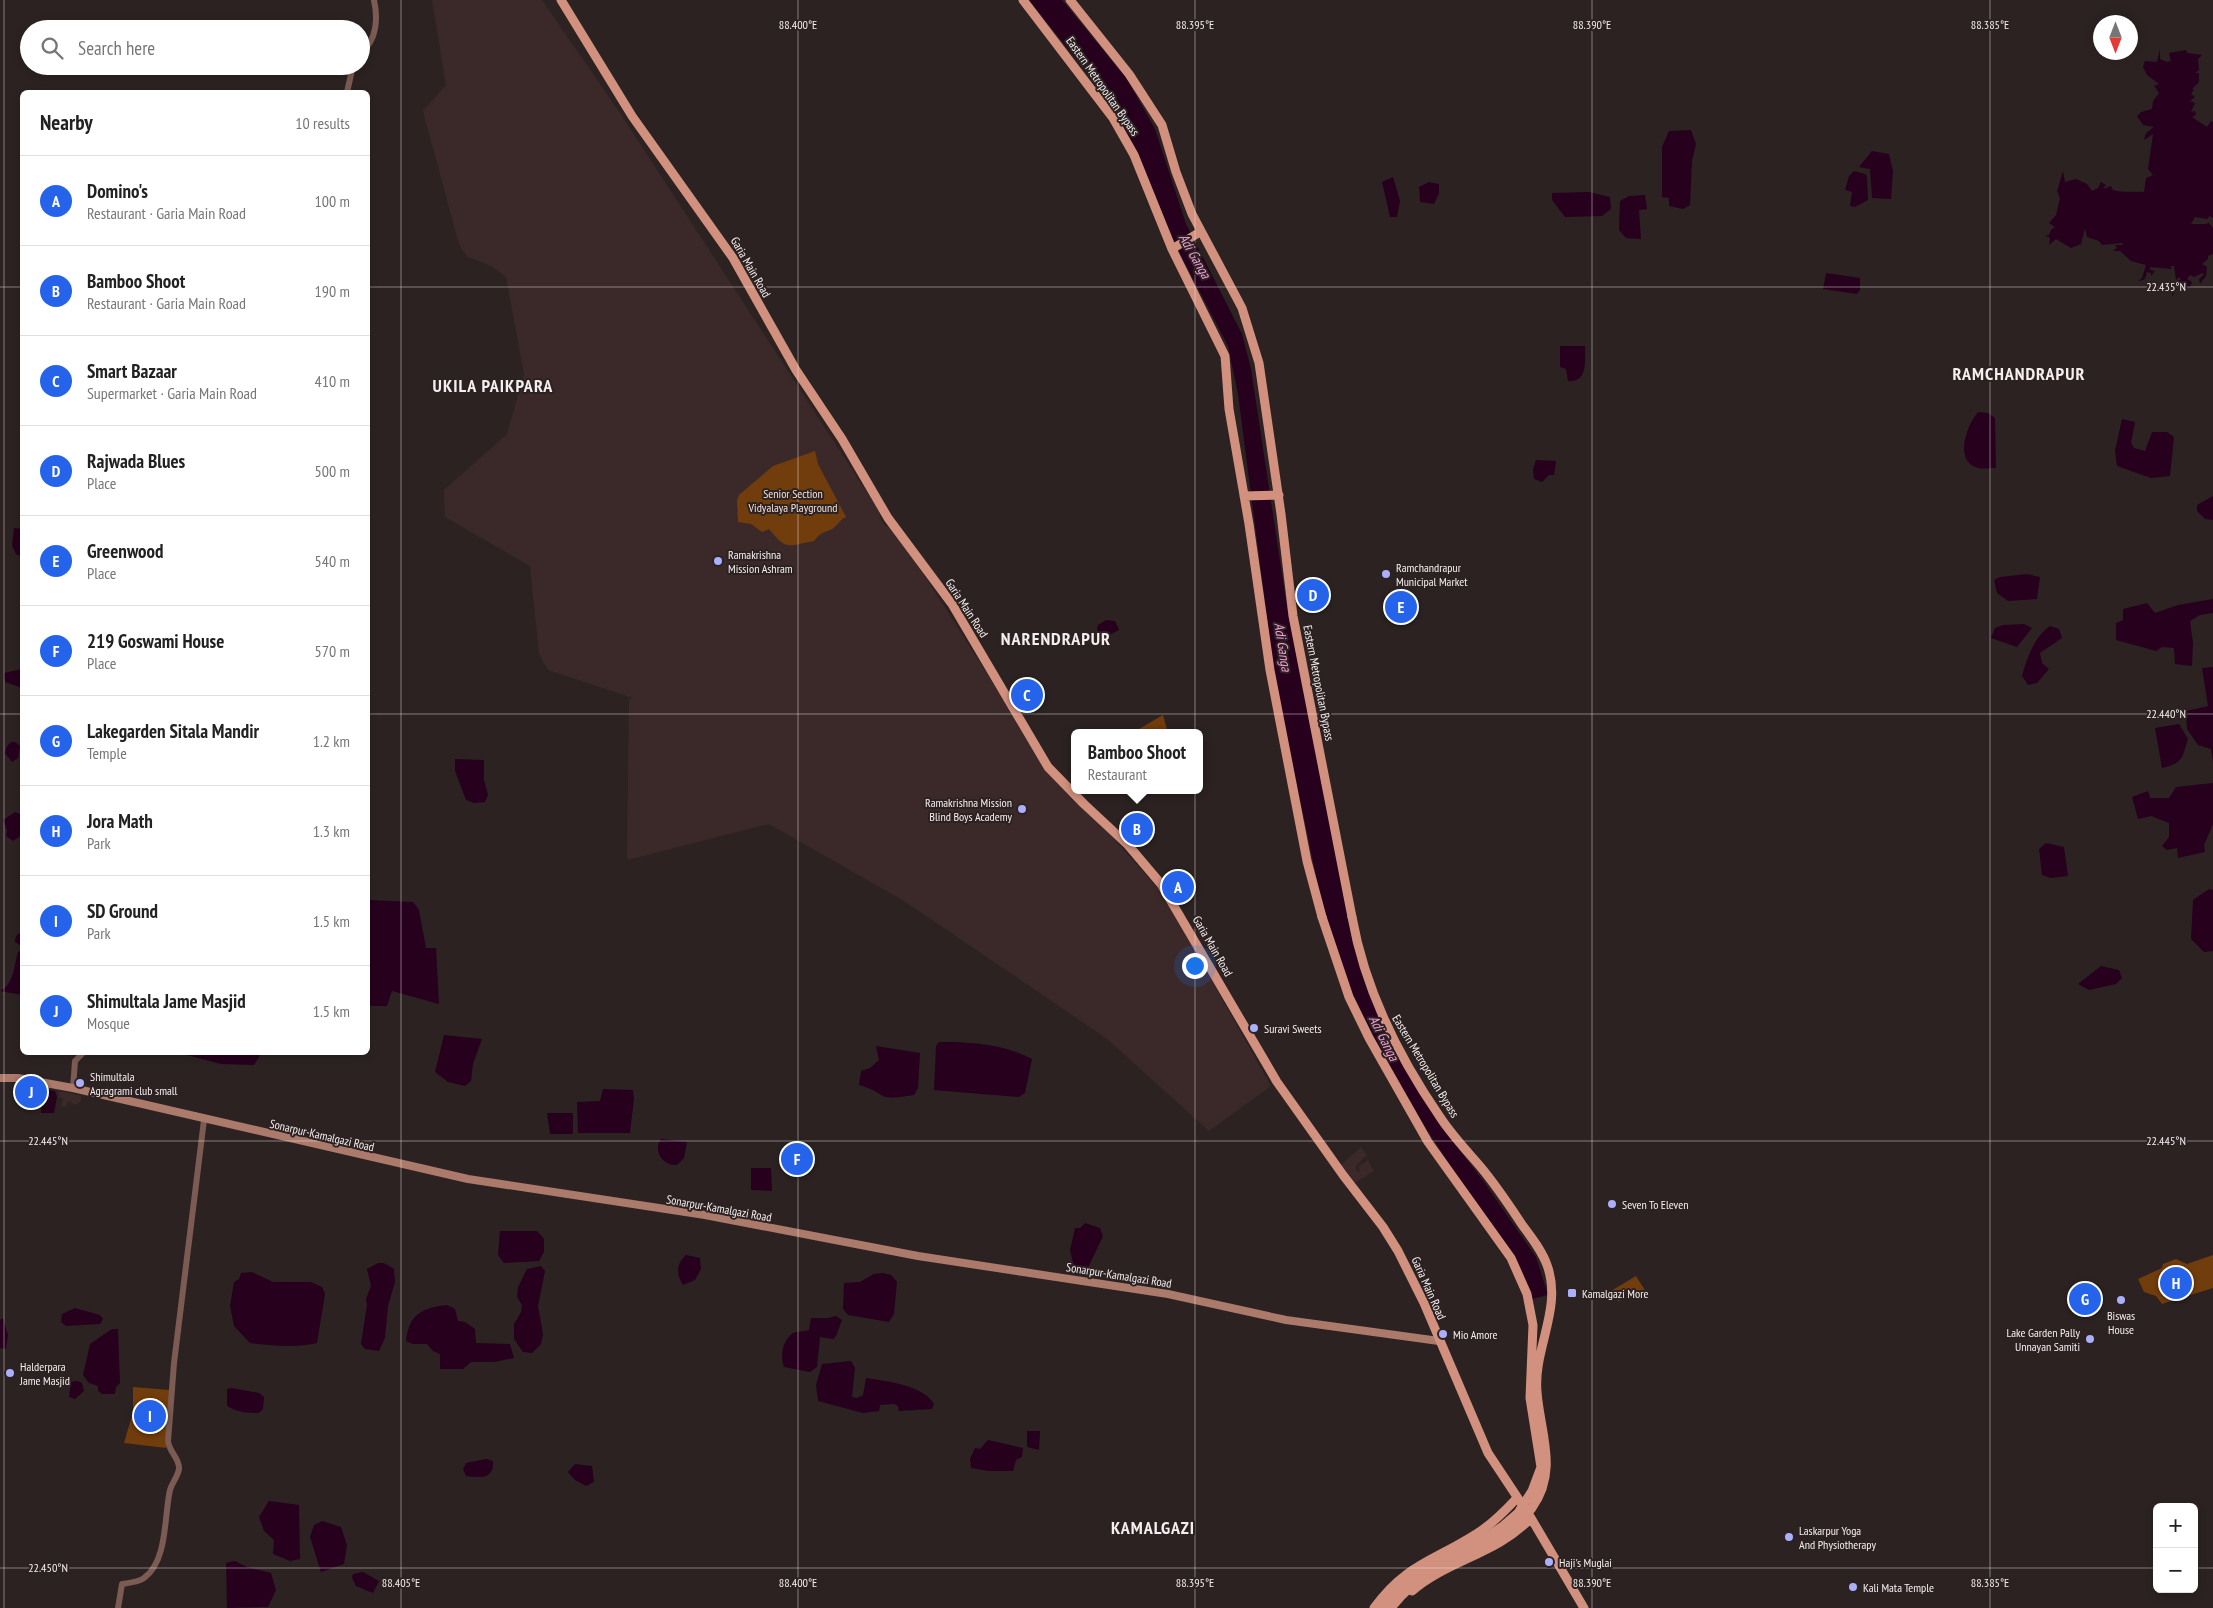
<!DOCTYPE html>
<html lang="en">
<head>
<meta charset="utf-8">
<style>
	body { margin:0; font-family:"PT Sans Narrow",sans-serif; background:#f2f2f2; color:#222 }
	.controls { position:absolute; right:15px; bottom:15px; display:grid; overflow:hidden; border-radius:8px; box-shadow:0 2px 8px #0003 }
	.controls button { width:45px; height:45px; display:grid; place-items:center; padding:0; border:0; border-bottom:1px solid #e0e0e0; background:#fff; color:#222; font:25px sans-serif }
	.compass { position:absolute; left:2093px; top:15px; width:45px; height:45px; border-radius:50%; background:#fff; box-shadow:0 2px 8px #0003; rotate:180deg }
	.you { position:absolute; left:1194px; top:965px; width:18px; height:18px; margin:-12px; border:4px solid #fff; border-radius:50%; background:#1a73e8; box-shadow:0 0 0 8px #1a73e833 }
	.badge { display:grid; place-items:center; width:32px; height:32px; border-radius:50%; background:#2563eb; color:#fff; font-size:16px; font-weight:700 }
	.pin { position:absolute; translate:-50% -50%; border:2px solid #fff; box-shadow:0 1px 5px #0006 }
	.popup { position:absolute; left:1071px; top:729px; width:132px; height:65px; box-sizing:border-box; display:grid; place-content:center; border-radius:8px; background:#fff; filter:drop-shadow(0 1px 4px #0005); font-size:16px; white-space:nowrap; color:#767676 }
	.popup b { font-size:19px; color:#222 }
	.popup::after { content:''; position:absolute; left:50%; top:100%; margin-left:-10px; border:10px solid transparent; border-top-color:#fff }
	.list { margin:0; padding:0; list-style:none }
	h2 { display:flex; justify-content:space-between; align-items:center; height:65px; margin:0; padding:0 20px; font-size:21px }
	h2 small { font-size:16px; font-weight:400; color:#767676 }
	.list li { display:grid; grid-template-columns:32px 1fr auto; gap:15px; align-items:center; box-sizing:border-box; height:90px; padding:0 20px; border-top:1px solid #e0e0e0 }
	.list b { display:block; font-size:19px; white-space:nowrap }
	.list p { margin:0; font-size:16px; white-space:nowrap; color:#767676 }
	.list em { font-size:16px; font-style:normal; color:#767676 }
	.icon { flex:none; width:28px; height:28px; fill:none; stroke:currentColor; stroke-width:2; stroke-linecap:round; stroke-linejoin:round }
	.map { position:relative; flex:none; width:2213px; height:1608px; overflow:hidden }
	.search { position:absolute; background:#fff; box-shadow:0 2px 8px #0003; left:20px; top:20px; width:350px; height:55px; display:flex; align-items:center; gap:12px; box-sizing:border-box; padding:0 18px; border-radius:28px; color:#767676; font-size:19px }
	.panel { position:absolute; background:#fff; box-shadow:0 2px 8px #0003; left:20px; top:90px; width:350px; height:965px; border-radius:8px }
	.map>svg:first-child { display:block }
	.built { fill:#3b2929 }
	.green { fill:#723d0c }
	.water { fill:#26001d }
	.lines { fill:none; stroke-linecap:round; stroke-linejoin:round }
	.tertiary { stroke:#7b5b52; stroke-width:6 }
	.secondary { stroke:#ac7a6b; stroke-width:8 }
	.primary { stroke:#d2917e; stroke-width:9 }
	.primary-bridge { stroke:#d2917e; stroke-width:9 }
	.ticks { fill:none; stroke:#f5eeee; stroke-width:1; stroke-opacity:0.45 }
	.poi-dot { fill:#aab0fb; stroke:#2c2222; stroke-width:2 }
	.labels { text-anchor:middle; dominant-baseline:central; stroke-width:4; stroke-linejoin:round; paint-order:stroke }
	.street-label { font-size:12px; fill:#f5eeee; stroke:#2c2222 }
	.park-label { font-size:12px; fill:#f3e1d4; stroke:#2c2222 }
	.poi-label { font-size:12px; fill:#f5eeee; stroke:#2c2222; text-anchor:start }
	.water-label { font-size:14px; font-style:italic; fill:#f69edb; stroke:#2c2222 }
	.district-label { font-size:18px; font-weight:bold; letter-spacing:1px; fill:#f5eeee; stroke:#2c2222 }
	.ticks-label { font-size:12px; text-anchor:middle; fill:#f5eeee; stroke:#2c2222; stroke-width:4; stroke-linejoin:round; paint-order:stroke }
</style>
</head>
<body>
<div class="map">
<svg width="2213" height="1608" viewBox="0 0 2213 1608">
	<rect width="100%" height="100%" fill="#2c2222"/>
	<path class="built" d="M432,0H542L620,113L879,511L880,518L884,525L892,527L912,556L1030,741L1078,803L1108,832L1163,894L1271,1086L1209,1131L1106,1038L904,901L769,824L627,860L629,699L633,698L548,670L539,654L530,566L445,517L444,490L507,434L524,374L506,277L491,266L468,257L462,250L458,241L423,111L446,85Z
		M59,1091L81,1096V1101L76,1105L68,1101L66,1107L61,1106L63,1099L59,1097Z
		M1361,1147L1367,1155L1355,1167L1358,1172L1360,1170L1358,1167L1368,1160L1374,1171L1355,1183L1341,1165Z"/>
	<path class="green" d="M815,451L818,464L846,517C839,520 836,528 830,530C822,533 819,534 814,541C787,546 787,551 769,529L762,532L751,524L738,522L737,501L739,495L773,466Z
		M1163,715L1168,733H1132Z
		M2213,1255V1288L2162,1304L2156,1296L2144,1292L2138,1279L2162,1268L2163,1264L2176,1259L2187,1264Z
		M1636,1276L1646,1292L1618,1301L1611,1291Z
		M133,1387L170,1390L166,1448L124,1443L133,1412Z"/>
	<path class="water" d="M1029,0H1062L1127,79L1155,129L1186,224L1242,334L1251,369L1287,607L1349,922L1387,1035L1436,1119L1484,1182L1536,1257L1548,1295L1532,1299L1470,1195L1427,1130L1382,1052L1352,994L1324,914L1275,679L1238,394L1228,346L1175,244L1135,148L1096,84Z
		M2160,49V59L2167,62L2171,61L2169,53L2186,50L2187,53L2202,55L2198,59L2199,70L2195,73H2199V82L2192,89H2194L2191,94L2195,97L2190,101L2195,103L2191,112L2195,111L2196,115L2192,117L2207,127L2211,121L2213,122V218L2209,216L2208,219L2195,217L2191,224H2207L2208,222L2213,228V254L2208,256V259L2202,264L2207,267L2206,276L2200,284L2199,279L2204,275L2202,273L2194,277L2190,275L2187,279L2192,282L2190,287L2177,288L2172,297L2173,287L2165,285V282L2174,283L2181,279L2179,277L2176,280L2174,266H2170L2172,269L2150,267V270L2155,271L2151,276V273L2147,272L2145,279L2137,282L2142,278L2146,265L2131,261L2120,251H2113L2117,248L2115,245H2123L2122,243L2102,245L2099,241L2087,237L2085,228L2081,244L2071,248L2056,239L2049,245L2050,238L2045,235H2049L2051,230L2055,227L2049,223L2056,215L2060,198L2057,191L2063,171L2065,182L2076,179L2087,184L2092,191L2098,188L2101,182L2106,185L2103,189L2111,186L2113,190C2124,193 2133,191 2144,192L2146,178L2153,175L2148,169L2153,134L2144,140L2146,133L2154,127L2143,125L2137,116L2141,112L2152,109L2153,101L2159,93L2154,86L2159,84L2147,75L2143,67L2145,61L2157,62Z
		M1691,130L1696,144L1692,161L1690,205L1683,209L1669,206V198L1662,197V147L1669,131Z
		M1872,151L1889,154L1893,171L1891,199L1872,198L1870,169L1859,167Z
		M1854,171L1865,174L1867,176L1868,200L1855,207L1850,206L1852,192L1845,190L1849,176Z
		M1393,177L1400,201L1397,217H1390L1382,182Z
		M1429,182L1439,184V193L1434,204L1420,202L1419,187Z
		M1589,192L1610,197L1611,209L1602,216L1565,217L1552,200V193Z
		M1645,195L1647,209L1639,210L1641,239L1626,238L1619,230L1620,201L1629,196Z
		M1826,273L1860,278V290L1857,294L1823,289Z
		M1560,346H1585C1585,361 1588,383 1568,381L1566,369L1560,367Z
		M1978,412L1988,413L1995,418L1996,468C1989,468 1980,470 1973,466C1955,455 1968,424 1978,412Z
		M2122,419L2135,422L2131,443L2134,448L2145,451L2152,432H2167L2174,437L2170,476L2151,478L2117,466L2115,451Z
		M1536,460L1556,461L1554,475H1549L1542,482L1534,479L1533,470Z
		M2213,496V520L2205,519L2197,511V505Z
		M14,528L22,529V557L16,554L12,545Z
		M2027,574L2040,577L2037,599L2008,601L1997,593L1994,580L2000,577Z
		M2213,599V613L2200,615L2190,621L2193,643L2192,666L2175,664L2174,648L2162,647L2156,651L2116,640V623L2123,620V609L2147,603L2155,613L2178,605Z
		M1106,620L1115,621L1119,630L1102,639L1097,629L1098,625Z
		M2024,624L2032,628L2017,647L1991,638L1995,628L2003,625Z
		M2050,626L2059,629L2062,638L2040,653L2042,663L2049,669L2037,683L2028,685L2022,676C2027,658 2034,637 2050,626Z
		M2213,667V762L2211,749L2198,745L2187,729L2186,711L2208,706L2202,668Z
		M22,669V688L5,682L4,673Z
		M2179,724L2188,739C2182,758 2183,763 2162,768L2155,728Z
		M11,742H15L20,746L18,758L12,762L5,753L7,746Z
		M455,759L484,760V780L488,795L485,802L474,803L466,800L455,771Z
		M2213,783V824L2204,845L2205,852L2178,858L2177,848L2167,850L2162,846L2169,837V823L2151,816L2138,819L2132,797L2148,791L2150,798H2169L2176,787Z
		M15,812L22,815V835L13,841L6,836L7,830L3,820Z
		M2046,843L2064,847L2068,876L2051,878L2042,875L2039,849Z
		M2209,889L2213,890V951L2204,952L2191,939L2193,900Z
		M368,900L413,902L419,910L426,948H436L439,1004L392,991L387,1006H368Z
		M22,931V995L0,991C14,984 14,966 18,952L21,951V946L15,942L16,936Z
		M2101,966L2119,970L2122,978L2116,984L2089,990L2078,984Z
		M444,1035L482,1039L473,1064L471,1081L465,1086L448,1082L435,1072Z
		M939,1042C971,1042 1004,1044 1032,1059L1025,1093L1019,1097L934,1090L936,1046Z
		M876,1046L920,1053L918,1088L914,1095C904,1096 889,1100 881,1095C874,1090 867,1087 859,1085L861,1071L870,1068L879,1060Z
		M179,1053V1052L261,1053L254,1065L221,1064Z
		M43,1089L55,1091L57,1097L54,1113H41Z
		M603,1089L633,1090L634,1099L630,1133H578L577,1102L600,1101Z
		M547,1113H573V1134H550Z
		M661,1139L687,1142L684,1158L677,1165C664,1166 652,1152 661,1139Z
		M751,1168H771L772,1191L751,1190Z
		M1085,1223L1100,1228L1103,1236L1087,1270L1074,1267L1070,1250L1075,1228H1080Z
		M500,1231H537L544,1239V1252L539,1261L504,1263L498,1255Z
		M686,1255L700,1258L701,1269L695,1280L683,1285C676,1274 676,1264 686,1255Z
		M378,1263H384L394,1269L395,1282L388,1306L385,1338L379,1351L365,1349L361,1344L367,1305L366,1299L371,1286L367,1269Z
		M541,1266L545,1271L538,1306L543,1334L541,1344L532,1353L523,1352L514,1339V1324L521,1312L522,1305L517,1297L518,1287L527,1269Z
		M252,1272L273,1282H311L322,1287L325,1294L317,1343C295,1348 273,1346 250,1343L234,1326L230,1306L234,1282L239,1279L241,1273Z
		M883,1273L891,1275L897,1282L894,1314L889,1322L848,1315L843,1309L844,1283L860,1282L874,1274Z
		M447,1305L455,1309L458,1321L465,1322L475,1329L476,1343L510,1344L514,1358L494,1362H471L463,1369H440V1354L433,1351L427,1344H413L406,1341C409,1314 422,1308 447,1305Z
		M75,1308L100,1315L103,1319L100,1324L66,1326L61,1322L62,1314Z
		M836,1316L842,1320L836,1336L833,1339L820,1337L817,1367L810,1372L784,1367C780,1356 782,1341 793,1333C797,1331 804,1332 809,1330L811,1318H828Z
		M3,1318L8,1335L6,1349L0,1348V1320Z
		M112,1329H118L120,1383L116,1387L115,1394H102L98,1391V1386L89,1383L83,1375L90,1344Z
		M851,1361L855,1368L852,1397L857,1398L863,1395L866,1378C886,1381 923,1385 934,1404L932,1409L899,1411L898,1406L894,1404L880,1405L879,1411L863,1413L818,1401L816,1385L822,1364Z
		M77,1381L82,1383L84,1391L75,1399L69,1397L71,1382Z
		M232,1388L259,1393L264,1397L263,1409L259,1413C247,1413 237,1412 227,1406V1389Z
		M1027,1431H1040L1039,1450L1027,1447Z
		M988,1440L1023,1448L1022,1457L1016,1460L1013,1471H989L971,1468L970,1459L975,1448L980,1449Z
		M486,1459L493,1461C494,1479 481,1478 466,1476L463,1469L466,1463Z
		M575,1464L592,1466L594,1482L586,1486L575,1480L568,1472Z
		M269,1501L299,1505L300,1559L290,1561L273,1554L274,1540L264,1531L259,1517Z
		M322,1521L341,1527L347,1545L344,1564L321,1572L310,1537L314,1525Z
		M235,1561L247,1567L271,1573L276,1590L268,1607L227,1608L226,1563Z
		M363,1572L379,1581L373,1593L356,1586L352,1578L353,1574Z"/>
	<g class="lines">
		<path class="tertiary" d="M361,52C377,41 378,18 374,0
			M347,92L353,66
			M73,1088L75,1061L84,1052
			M118,1608L122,1584C129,1583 139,1582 144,1578C168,1561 164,1515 170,1490C172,1483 178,1476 179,1469C180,1459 169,1452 168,1441L174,1363L204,1120"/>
		<path class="secondary" d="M0,1078H18L73,1088L468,1179L705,1215L918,1256L1168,1294L1286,1320L1439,1341"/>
		<path class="primary" d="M561,0L632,116L733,258L796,370L842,439L888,518L952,604L1048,767L1084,804L1128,845L1161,884L1277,1082L1343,1175L1383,1227L1398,1251L1424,1303L1488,1453L1531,1518L1584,1608
			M1023,0L1113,118L1134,155L1172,249L1225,356L1229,409L1249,524L1270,670L1307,861L1322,917
			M1070,0L1129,74L1162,125L1176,172L1192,214L1242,308L1259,363L1281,514L1293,616L1352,917
			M1172,249L1200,232
			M1244,496L1279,495
			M1412,1591C1448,1560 1497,1554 1531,1518
			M1374,1608C1406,1564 1434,1561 1476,1534C1491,1525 1504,1512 1516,1499"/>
		<path class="primary-bridge" d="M1322,917L1349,997L1369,1038L1428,1142L1511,1258L1527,1294L1533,1325L1530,1398L1541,1467L1532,1491L1518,1513L1503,1526L1482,1540L1434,1563L1410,1577L1380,1608
			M1352,917C1365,990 1398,1056 1440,1117C1451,1134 1466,1150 1479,1165C1496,1185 1509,1205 1523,1226C1532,1238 1542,1251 1547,1265C1563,1308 1533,1349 1537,1392C1540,1433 1559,1470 1532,1508C1506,1542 1465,1551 1431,1572C1415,1582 1402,1594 1391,1608"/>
	</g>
	<path class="ticks" d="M4,0V1608M401,0V1608M798,0V1608M1195,0V1608M1592,0V1608M1990,0V1608M0,287H22M368,287H2213M0,714H22M368,714H2213M0,1141H2213M0,1568H2157M2194,1568H2213"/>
	<g class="poi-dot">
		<circle cx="718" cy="561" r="5"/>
		<circle cx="1386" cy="574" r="5"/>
		<circle cx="1022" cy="809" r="5"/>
		<circle cx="1254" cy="1028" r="5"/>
		<circle cx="80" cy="1083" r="5"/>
		<circle cx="1612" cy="1204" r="5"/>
		<rect x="1567" y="1288" width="10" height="10" rx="2.5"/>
		<circle cx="2121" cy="1300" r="5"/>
		<circle cx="1443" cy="1334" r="5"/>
		<circle cx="2090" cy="1339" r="5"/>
		<circle cx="10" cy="1373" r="5"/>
		<circle cx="1789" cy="1537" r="5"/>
		<circle cx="1549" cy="1562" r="5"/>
		<circle cx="1853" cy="1587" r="5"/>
	</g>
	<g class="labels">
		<g class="street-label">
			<text transform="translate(1103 86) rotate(55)">Eastern Metropolitan Bypass</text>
			<text transform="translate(751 267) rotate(60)">Garia Main Road</text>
			<text transform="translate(967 608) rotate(57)">Garia Main Road</text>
			<text transform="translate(1319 683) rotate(79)">Eastern Metropolitan Bypass</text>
			<text transform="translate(1213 946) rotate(60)">Garia Main Road</text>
			<text transform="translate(1426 1066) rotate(59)">Eastern Metropolitan Bypass</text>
			<text transform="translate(322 1135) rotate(13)">Sonarpur-Kamalgazi Road</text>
			<text transform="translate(719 1208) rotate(10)">Sonarpur-Kamalgazi Road</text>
			<text transform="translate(1119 1275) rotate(9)">Sonarpur-Kamalgazi Road</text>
			<text transform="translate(1429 1288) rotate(66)">Garia Main Road</text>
		</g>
		<g class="park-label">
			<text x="793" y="493">Senior Section<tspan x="793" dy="14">Vidyalaya Playground</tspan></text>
		</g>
		<g class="poi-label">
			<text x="728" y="554">Ramakrishna<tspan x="728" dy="14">Mission Ashram</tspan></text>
			<text x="1396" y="567">Ramchandrapur<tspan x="1396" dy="14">Municipal Market</tspan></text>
			<text x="1012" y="802" text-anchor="end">Ramakrishna Mission<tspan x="1012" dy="14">Blind Boys Academy</tspan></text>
			<text x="1264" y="1028">Suravi Sweets</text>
			<text x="90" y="1076">Shimultala<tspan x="90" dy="14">Agragrami club small</tspan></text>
			<text x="1622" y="1204">Seven To Eleven</text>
			<text x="1582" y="1293">Kamalgazi More</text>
			<text x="2121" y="1315" text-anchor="middle">Biswas<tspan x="2121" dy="14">House</tspan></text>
			<text x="2080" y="1332" text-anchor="end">Lake Garden Pally<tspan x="2080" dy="14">Unnayan Samiti</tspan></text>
			<text x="1453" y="1334">Mio Amore</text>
			<text x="20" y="1366">Halderpara<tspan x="20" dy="14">Jame Masjid</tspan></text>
			<text x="1799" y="1530">Laskarpur Yoga<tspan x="1799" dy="14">And Physiotherapy</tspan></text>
			<text x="1559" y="1562">Haji's Muglai</text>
			<text x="1863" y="1587">Kali Mata Temple</text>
		</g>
		<g class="water-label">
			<text transform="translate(1195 256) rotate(60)">Adi Ganga</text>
			<text transform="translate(1283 647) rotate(81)">Adi Ganga</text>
			<text transform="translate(1384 1038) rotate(63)">Adi Ganga</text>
		</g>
		<g class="district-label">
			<text x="2019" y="373">RAMCHANDRAPUR</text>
			<text x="493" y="385">UKILA PAIKPARA</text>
			<text x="1056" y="638">NARENDRAPUR</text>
			<text x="1153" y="1527">KAMALGAZI</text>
		</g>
	</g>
	<g class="ticks-label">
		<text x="798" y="29">88.400°E</text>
		<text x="1195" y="29">88.395°E</text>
		<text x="1592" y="29">88.390°E</text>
		<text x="1990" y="29">88.385°E</text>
		<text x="2166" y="291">22.435°N</text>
		<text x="2166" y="718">22.440°N</text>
		<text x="2166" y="1145">22.445°N</text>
		<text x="48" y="1145">22.445°N</text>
		<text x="48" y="1572">22.450°N</text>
		<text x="401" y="1587">88.405°E</text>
		<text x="798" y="1587">88.400°E</text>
		<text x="1195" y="1587">88.395°E</text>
		<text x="1592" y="1587">88.390°E</text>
		<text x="1990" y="1587">88.385°E</text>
	</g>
</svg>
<div class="controls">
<button>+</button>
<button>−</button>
</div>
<svg class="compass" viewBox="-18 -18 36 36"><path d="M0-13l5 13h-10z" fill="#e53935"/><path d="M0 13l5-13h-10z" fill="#767676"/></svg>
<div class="you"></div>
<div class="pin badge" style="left:1178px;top:887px">A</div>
<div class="pin badge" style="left:1137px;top:829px">B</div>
<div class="popup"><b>Bamboo Shoot</b>Restaurant</div>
<div class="pin badge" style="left:1027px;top:695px">C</div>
<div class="pin badge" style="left:1313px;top:595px">D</div>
<div class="pin badge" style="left:1401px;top:607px">E</div>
<div class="pin badge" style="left:797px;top:1159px">F</div>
<div class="pin badge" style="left:2085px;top:1299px">G</div>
<div class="pin badge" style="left:2176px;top:1283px">H</div>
<div class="pin badge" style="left:150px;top:1416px">I</div>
<div class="pin badge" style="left:31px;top:1092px">J</div>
<div class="search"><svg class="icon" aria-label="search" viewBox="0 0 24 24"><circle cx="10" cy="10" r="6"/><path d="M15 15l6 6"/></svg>Search here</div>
<section class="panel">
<h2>Nearby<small>10 results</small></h2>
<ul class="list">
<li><span class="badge">A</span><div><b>Domino's</b><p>Restaurant · Garia Main Road</p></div><em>100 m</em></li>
<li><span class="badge">B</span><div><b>Bamboo Shoot</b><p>Restaurant · Garia Main Road</p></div><em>190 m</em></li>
<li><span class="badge">C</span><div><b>Smart Bazaar</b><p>Supermarket · Garia Main Road</p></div><em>410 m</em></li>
<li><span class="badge">D</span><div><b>Rajwada Blues</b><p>Place</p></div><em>500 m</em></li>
<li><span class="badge">E</span><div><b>Greenwood</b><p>Place</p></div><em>540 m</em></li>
<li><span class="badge">F</span><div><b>219 Goswami House</b><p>Place</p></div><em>570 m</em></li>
<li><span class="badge">G</span><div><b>Lakegarden Sitala Mandir</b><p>Temple</p></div><em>1.2 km</em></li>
<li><span class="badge">H</span><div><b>Jora Math</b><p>Park</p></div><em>1.3 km</em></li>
<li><span class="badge">I</span><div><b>SD Ground</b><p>Park</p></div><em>1.5 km</em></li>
<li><span class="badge">J</span><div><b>Shimultala Jame Masjid</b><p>Mosque</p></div><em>1.5 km</em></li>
</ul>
</section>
</div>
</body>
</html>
